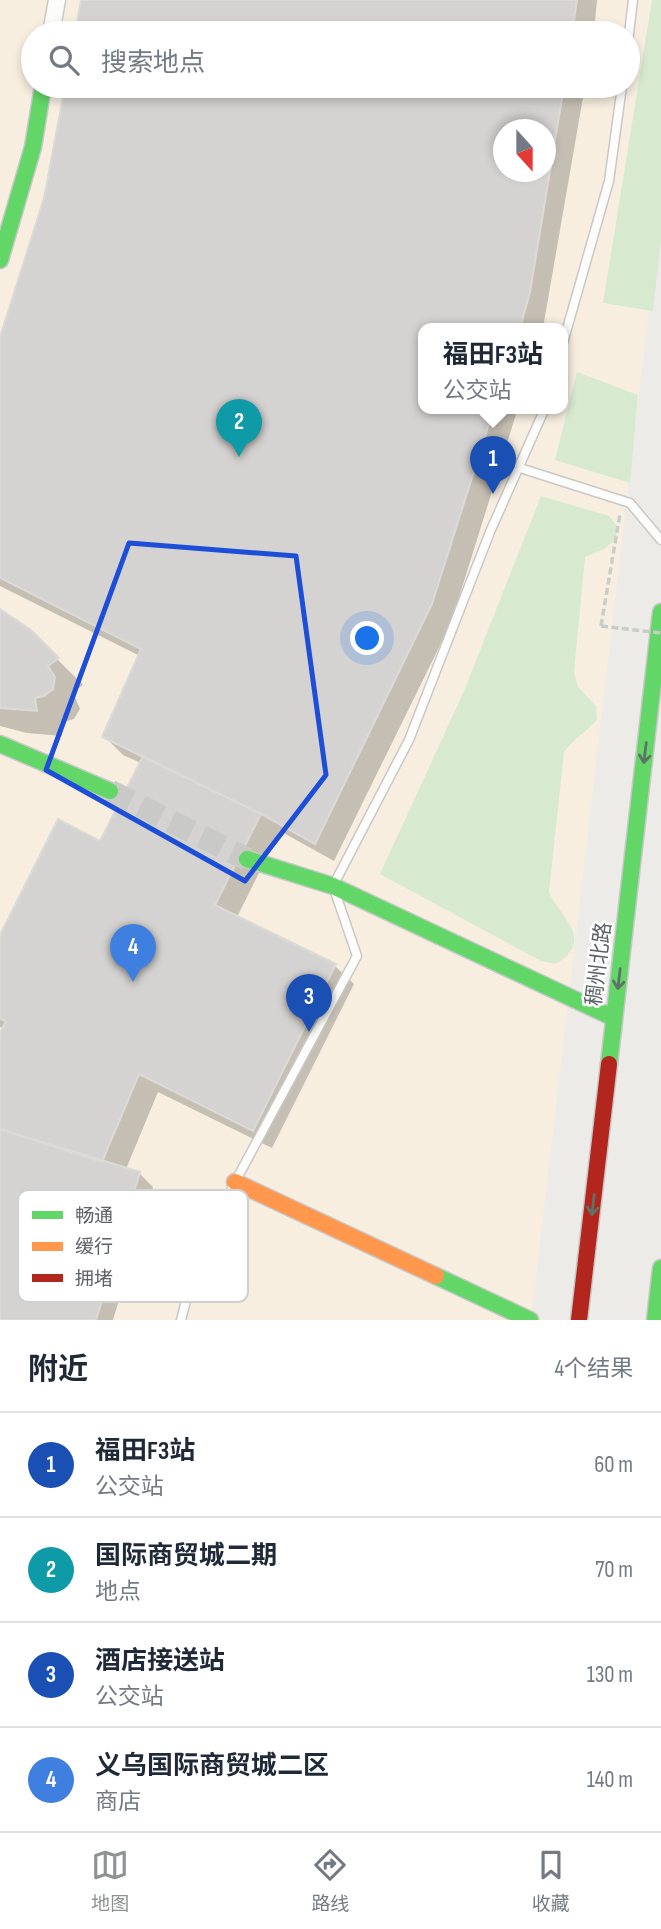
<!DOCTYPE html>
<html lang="zh">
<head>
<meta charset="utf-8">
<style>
	body { margin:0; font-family:"Sofia Sans Condensed","Noto Sans SC",sans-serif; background:#f6f6f7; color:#1f2937 }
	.compass { position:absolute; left:493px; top:119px; width:63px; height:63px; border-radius:50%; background:#fff; box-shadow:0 4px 10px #0003; rotate:159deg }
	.you { position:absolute; left:368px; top:639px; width:24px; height:24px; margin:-18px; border:5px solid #fff; border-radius:50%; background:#1a73e8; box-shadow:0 0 0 10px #1a73e833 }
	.badge { display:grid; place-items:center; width:46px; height:46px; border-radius:50%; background:#8f9293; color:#fff; font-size:23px; font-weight:700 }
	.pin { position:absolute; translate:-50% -58px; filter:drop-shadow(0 2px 4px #0008) }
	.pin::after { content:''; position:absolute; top:37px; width:24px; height:21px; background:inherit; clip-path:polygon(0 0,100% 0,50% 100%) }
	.popup { position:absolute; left:418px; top:323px; width:150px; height:91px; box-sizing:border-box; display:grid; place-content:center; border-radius:14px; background:#fff; filter:drop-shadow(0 2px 5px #0005); font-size:23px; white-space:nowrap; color:#747a83 }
	.popup b { font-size:26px; color:#1f2937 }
	.popup::after { content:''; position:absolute; left:50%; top:100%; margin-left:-14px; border:14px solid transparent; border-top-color:#fff }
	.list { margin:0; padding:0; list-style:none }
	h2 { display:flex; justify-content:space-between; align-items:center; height:91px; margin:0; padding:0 28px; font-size:30px }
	h2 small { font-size:23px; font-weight:400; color:#747a83 }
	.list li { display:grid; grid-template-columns:46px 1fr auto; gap:21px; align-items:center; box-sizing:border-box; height:105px; padding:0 28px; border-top:2px solid #e0e1e3 }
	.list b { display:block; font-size:26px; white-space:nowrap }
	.list p { margin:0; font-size:23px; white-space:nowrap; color:#747a83 }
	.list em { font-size:23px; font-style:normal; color:#747a83 }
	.icon { flex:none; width:38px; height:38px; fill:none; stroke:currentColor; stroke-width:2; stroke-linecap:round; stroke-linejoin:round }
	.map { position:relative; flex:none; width:661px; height:1320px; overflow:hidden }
	.search { position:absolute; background:#fff; box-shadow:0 4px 10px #0003; left:21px; right:21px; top:21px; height:77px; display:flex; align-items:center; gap:18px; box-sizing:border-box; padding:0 24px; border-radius:38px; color:#747a83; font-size:26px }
	.sheet { height:511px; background:#fff }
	nav { display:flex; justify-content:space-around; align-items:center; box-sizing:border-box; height:98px; border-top:2px solid #e0e1e3; background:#fff; font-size:19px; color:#747a83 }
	nav a { display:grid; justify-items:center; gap:4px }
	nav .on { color:#8f9293 }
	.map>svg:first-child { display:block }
	.commercial { fill:#f7eee0; fill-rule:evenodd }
	.green { fill:#d7ead0 }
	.shadow { fill:#0003; fill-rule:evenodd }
	.building { fill:#d5d3d1; stroke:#dcdad6; stroke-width:2; fill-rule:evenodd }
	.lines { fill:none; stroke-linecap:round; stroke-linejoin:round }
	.secondary-tunnel { stroke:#c9c9c7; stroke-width:23; stroke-dasharray:23 11; stroke-linecap:butt }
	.lane-casing { stroke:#c8c8c8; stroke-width:11 }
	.street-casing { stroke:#c8c8c8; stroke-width:19 }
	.fast-casing { stroke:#c8c8c8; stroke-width:19 }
	.slow-casing { stroke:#c8c8c8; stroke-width:19 }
	.jam-casing { stroke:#c8c8c8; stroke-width:19 }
	.path { stroke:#c7cdc9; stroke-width:3.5; stroke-dasharray:7 3.5; stroke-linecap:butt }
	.lane { stroke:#fcfcfb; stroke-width:8 }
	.street { stroke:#fcfcfb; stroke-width:16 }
	.fast { stroke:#63d668; stroke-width:16 }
	.slow { stroke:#ff974d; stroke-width:16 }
	.jam { stroke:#b3261e; stroke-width:16 }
	.path-bridge { stroke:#c7cdc9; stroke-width:3.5; stroke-dasharray:7 3.5; stroke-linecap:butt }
	.oneway { stroke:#5d7366 }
	.marked { fill:none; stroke:#1d4ed8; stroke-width:5; stroke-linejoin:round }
	.labels { text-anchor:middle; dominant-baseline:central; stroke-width:5; stroke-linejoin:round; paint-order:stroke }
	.street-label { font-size:21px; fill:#5c6266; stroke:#fff }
	.key { fill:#fff; stroke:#ced0d1; stroke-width:2 }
	.key-label { font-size:19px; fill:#5c6266 }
</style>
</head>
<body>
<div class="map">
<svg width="661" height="1320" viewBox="0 0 661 1320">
	<rect width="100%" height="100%" fill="#edebe7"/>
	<path class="commercial" d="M0,0H661V206L531,1320H0ZM33,33H628V86H33ZM504,130H546V172H504ZM423,328H563V408H423Z"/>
	<path class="green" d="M652,0H661V239L653,311L603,303Z
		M577,372L638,395L630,483L555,460Z
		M541,496L609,516L616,525L617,538L604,549L585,557L574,672L578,687L596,706L597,720C586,732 573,739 564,752L549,892C562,920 595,939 556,964L541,961L380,874L464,691Z"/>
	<path class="shadow" d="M83,0H597L594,33H77Z
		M67,86H585L543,328H423V408H518L451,623L334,861L280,831L237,917L335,966L354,984L272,1148L158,1092L126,1169L140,1174L153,1187L113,1320H0V1036L4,1029L0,1027V939L101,843L141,763L123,755L104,736L140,656L0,586V343L46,198ZM504,130H546V172H504Z
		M0,612L30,632L83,685L73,692L80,709L74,719L60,723L62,736L27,733L0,726Z"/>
	<path class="building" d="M81,0H577L572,33H75Z
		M65,86H564L530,292L520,328H423V408H494L432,604L315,844L261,814L102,737L141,649L0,578V337L44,198ZM504,130H546V172H504Z
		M0,609L31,630L59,658L48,666L55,677L53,689L44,696L35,698L37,711L0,708Z
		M143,756L261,814L215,905L336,964L253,1131L139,1074L102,1162L0,1129V1033L6,1021L0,1019V935L58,819L100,841Z
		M0,1129L140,1172L96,1320H0Z"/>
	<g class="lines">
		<path class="secondary-tunnel" d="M110,791L247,859"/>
		<defs>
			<path id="lane" d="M628,42L633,0
				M563,343L609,181L622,86
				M520,468L630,503L661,540
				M181,1320L195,1267L235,1182L357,956L333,886L409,740L490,532L545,408"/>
			<path id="street" d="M51,33L57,0"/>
			<path id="fast" d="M0,260L33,147L43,86
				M0,744L110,791
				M247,859L333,886L614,1018
				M609,1064L661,612
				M436,1276L530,1320
				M655,1320L661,1268"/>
			<path id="slow" d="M235,1182L436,1276"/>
			<path id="jam" d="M579,1320L609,1064"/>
		</defs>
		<use href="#lane" class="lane-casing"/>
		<use href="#street" class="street-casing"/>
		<use href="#fast" class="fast-casing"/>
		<use href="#slow" class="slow-casing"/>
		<use href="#jam" class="jam-casing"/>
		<path class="path" d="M601,626L620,514"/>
		<use href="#lane" class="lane"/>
		<use href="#street" class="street"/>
		<use href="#fast" class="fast"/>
		<use href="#slow" class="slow"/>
		<use href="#jam" class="jam"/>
		<path class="path-bridge" d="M601,626L661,633"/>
	</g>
	<defs><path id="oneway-shaft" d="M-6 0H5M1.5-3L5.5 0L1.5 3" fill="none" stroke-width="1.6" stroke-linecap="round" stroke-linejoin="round" transform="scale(1.75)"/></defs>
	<g class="oneway">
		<use href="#oneway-shaft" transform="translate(645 753) rotate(97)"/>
		<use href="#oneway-shaft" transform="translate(619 979) rotate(97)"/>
		<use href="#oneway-shaft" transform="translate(593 1205) rotate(97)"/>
	</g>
	<path class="marked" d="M129,543L296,556L326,775L245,881L46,770Z"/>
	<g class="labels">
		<g class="street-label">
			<text transform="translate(599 964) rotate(-83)">稠州北路</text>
		</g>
	</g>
	<rect x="18" y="1190" width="230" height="112" rx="10" class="key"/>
	<rect x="32" y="1211" width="31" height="8" fill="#63d668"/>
	<rect x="32" y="1242" width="31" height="9" fill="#ff974d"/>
	<rect x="32" y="1274" width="31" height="8" fill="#b3261e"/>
	<g class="key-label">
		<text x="75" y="1222">畅通</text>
		<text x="75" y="1253">缓行</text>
		<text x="75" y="1285">拥堵</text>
	</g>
</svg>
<svg class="compass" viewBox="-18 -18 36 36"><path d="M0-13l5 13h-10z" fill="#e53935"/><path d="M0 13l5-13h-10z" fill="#747a83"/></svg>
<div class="you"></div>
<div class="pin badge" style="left:493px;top:494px;background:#1a4fb4">1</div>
<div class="popup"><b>福田F3站</b>公交站</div>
<div class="pin badge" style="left:239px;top:457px;background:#0f9aa8">2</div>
<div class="pin badge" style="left:309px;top:1032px;background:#1a4fb4">3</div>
<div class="pin badge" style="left:133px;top:982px;background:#3f7fe0">4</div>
<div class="search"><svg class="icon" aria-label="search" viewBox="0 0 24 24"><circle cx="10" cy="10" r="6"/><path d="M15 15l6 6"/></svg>搜索地点</div>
</div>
<section class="sheet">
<h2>附近<small>4个结果</small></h2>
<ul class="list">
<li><span class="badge" style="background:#1a4fb4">1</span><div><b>福田F3站</b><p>公交站</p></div><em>60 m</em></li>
<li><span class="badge" style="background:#0f9aa8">2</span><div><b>国际商贸城二期</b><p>地点</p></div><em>70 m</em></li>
<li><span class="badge" style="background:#1a4fb4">3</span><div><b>酒店接送站</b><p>公交站</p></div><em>130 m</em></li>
<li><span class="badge" style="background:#3f7fe0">4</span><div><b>义乌国际商贸城二区</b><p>商店</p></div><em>140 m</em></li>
</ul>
</section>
<nav>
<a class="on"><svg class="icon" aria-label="map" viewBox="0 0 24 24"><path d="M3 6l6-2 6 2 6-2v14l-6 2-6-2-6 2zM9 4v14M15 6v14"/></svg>地图</a>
<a><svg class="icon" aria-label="directions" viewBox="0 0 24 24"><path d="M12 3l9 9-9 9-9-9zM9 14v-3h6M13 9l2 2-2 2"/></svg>路线</a>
<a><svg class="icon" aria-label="saved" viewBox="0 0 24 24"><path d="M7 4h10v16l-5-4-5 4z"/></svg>收藏</a>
</nav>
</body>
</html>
